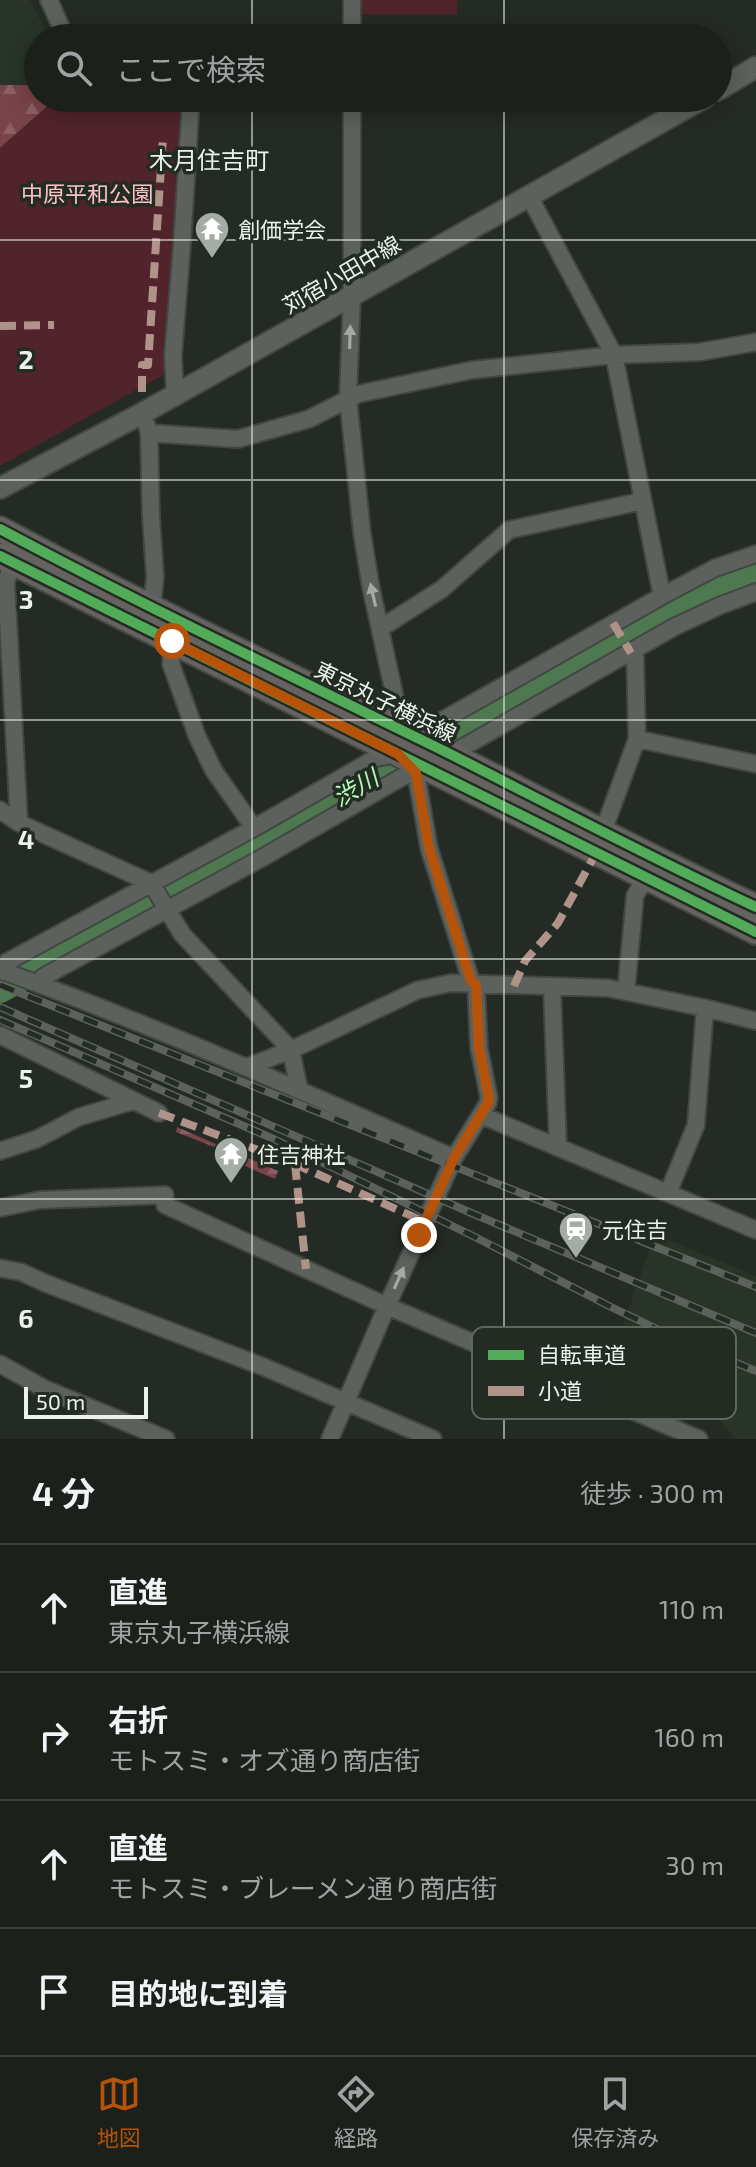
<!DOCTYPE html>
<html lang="ja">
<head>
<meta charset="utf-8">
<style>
	body { margin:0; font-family:"Exo 2","Noto Sans JP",sans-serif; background:#282d28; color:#f1f3f6 }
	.scale { position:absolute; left:24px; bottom:20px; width:124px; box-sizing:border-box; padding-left:8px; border:4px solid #ebf1eb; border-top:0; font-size:22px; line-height:28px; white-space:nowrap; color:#ebf1eb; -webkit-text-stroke:6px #222c22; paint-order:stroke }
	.stop { position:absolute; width:24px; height:24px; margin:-18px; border:6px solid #b45309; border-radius:50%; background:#fff }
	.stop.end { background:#b45309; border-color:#fff; box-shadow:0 2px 8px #0008 }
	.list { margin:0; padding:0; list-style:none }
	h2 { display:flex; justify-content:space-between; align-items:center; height:104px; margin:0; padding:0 32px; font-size:34px }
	h2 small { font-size:26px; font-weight:400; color:#a0a3a3 }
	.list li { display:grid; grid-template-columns:52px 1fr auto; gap:24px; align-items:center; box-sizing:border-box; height:128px; padding:0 32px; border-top:2px solid #393e3a }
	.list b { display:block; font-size:30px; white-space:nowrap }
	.list p { margin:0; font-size:26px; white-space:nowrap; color:#a0a3a3 }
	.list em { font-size:26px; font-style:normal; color:#a0a3a3 }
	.icon { flex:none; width:44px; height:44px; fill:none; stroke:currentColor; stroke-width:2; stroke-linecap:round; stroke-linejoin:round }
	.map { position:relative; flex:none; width:756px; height:1439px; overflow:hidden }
	.search { position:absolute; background:#1b201b; box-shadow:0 4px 20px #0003; left:24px; right:24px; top:24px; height:88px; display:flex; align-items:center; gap:20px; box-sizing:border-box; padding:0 28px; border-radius:44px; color:#a0a3a3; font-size:30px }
	.sheet { height:616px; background:#1b201b }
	nav { display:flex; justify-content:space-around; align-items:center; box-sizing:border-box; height:112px; border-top:2px solid #393e3a; background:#1b201b; font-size:22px; color:#a0a3a3 }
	nav a { display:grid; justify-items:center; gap:4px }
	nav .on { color:#b45309 }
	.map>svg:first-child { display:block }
	.built { fill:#273427 }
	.forest { fill:url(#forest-firs) }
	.green { fill:#50242a }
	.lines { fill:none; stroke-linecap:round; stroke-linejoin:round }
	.river { stroke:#4d7850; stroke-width:30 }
	.minor-casing { stroke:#424742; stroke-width:20 }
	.tertiary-casing { stroke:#424742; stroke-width:24 }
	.primary-casing { stroke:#424742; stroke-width:28 }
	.minor { stroke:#5d615d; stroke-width:16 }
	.tertiary { stroke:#5d615d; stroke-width:20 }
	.primary { stroke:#656260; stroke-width:24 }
	.rail-casing { stroke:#5c615c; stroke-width:8 }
	.rail { stroke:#222c22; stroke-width:5; stroke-dasharray:15; stroke-linecap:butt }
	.quiet { stroke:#af9288; stroke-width:8; stroke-dasharray:16 8; stroke-linecap:butt }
	.cycleway-casing { stroke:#222c22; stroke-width:15 }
	.cycleway { stroke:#51ab58; stroke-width:10 }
	.oneway { fill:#a4a9a4 }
	.route { stroke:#b45309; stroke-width:10 }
	.grid { fill:none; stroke:#ebf1eb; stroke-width:2; stroke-opacity:0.55 }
	.labels { text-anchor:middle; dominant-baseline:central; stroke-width:7; stroke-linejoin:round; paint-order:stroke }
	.park-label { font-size:22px; fill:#fcc0c5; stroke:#222c22 }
	.poi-label { font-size:22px; fill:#ebf1eb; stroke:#222c22; text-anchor:start }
	.street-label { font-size:22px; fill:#ebf1eb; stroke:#222c22 }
	.neighbourhood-label { font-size:24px; fill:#ebf1eb; stroke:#222c22 }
	.water-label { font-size:24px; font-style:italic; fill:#b2f9b6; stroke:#222c22 }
	.key { fill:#222c22; stroke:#5e675e; stroke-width:2 }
	.key-label { font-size:22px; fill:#ebf1eb }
	.grid-label { font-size:26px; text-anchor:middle; font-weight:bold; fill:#ebf1eb; stroke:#222c22; stroke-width:7; stroke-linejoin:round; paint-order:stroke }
</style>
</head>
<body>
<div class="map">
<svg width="756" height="1439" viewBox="0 0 756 1439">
	<defs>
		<pattern id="forest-firs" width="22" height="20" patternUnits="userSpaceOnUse" patternTransform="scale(2)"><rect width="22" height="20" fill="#784349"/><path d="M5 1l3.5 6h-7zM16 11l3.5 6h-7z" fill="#8b5f63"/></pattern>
	</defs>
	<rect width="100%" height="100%" fill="#242a24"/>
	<path class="built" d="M0,0H30L50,38H38V98H57L0,148Z
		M655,1234L756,1276V1439H736L723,1424L620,1333Z"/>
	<path class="forest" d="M0,85H38V98H57L0,148Z
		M177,1127L278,1171L275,1179L226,1158L224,1151L176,1132Z"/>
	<path class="green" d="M361,0H457V14H361Z
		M57,98H181L165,374L0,466V148Z"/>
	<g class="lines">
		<path class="river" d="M0,988L694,595L756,572"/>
		<defs>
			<path id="minor" d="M49,0L66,38
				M352,0V38
				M352,98V294L348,398L362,533L371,588L398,711V736
				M529,196L614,355L662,596
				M175,394L173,356L182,244L191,98
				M147,426L149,433L151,516L155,577L152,606
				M149,433L238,439L309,419L358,394L472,370L614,355L700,352L756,342
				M15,554L6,582L19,823
				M381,628L442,589L509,530L642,501
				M176,634L172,641L171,664L197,736L214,771L254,828
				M637,739L756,764
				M444,758L674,627L719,606L756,592
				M0,810L19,823L151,883L182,934L291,1050L299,1089
				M600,840L637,739L635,651
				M0,970C154,1025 304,1092 454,1158
				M4,972L7,962L254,828L376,758L398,754L436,724L662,596L715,568L756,554
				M40,984L43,977L260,859L402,777L424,770
				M552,988L558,1147
				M626,991L635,896L650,869
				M0,1035L159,1113
				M247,1067L291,1050L418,990L451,983L608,988L705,1008L756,1021
				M481,1115L756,1230
				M0,1151L37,1139L79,1117L133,1101
				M668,1193L696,1125L705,1008
				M165,1205L387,1306L699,1439
				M0,1208L40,1200L165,1195
				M0,1268L21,1272L45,1283L264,1367L433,1439
				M0,1364L45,1389L166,1439
				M330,1439L387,1306L454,1158L488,1103L489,1098L479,1048L476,985L471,981L429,848L416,773L404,761"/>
			<path id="tertiary" d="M718,90L756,67
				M0,488L141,414L704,98"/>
			<path id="primary" d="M0,529C146,607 297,679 446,752C549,804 651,858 756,907
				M0,556L756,932"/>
		</defs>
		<use href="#minor" class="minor-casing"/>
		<use href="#tertiary" class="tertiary-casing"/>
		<use href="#primary" class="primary-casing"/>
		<use href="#minor" class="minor"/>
		<use href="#tertiary" class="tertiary"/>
		<use href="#primary" class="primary"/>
		<defs>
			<path id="rail" d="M0,985L756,1287
				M0,1007L476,1215L756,1333
				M0,1020L276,1140L477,1238L611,1307L676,1338L756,1371"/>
		</defs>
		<use href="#rail" class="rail-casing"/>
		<use href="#rail" class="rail"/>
		<path class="quiet" d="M0,326L54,325
			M142,392V365H148L163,137
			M613,623L631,653
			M514,986L525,961L558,923L596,853
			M159,1113L295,1164L425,1222
			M295,1164L306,1269"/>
		<defs>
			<path id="cycleway" d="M0,529C146,607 297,679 446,752C549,804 651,858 756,907
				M0,556L756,932"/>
		</defs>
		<use href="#cycleway" class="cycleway-casing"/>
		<use href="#cycleway" class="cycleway"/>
	</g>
	<defs><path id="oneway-solid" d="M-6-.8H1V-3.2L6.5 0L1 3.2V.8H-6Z" transform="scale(2)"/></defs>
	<g class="oneway">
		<use href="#oneway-solid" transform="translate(350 337) rotate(-88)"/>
		<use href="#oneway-solid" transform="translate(373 595) rotate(-103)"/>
		<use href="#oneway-solid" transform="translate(399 1278) rotate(-66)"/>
	</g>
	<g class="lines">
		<path class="route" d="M172,641L398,754L416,773L429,848L471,981L476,985L479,1048L489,1098L488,1103L454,1158L419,1235"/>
	</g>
	<path class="grid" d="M252,0V38M504,0V38M252,98V1439M504,98V1439M0,240H756M0,480H756M0,720H756M0,959H756M0,1199H756"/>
	<defs>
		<symbol id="temple-pin" viewBox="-11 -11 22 30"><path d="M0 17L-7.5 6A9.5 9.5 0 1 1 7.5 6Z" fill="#a5aba5" stroke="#222c22"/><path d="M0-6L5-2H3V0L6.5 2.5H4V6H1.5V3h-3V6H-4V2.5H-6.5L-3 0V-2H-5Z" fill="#fff"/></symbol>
		<symbol id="station-pin" viewBox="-11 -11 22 30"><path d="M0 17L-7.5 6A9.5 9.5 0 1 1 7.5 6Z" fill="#a5aba5" stroke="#222c22"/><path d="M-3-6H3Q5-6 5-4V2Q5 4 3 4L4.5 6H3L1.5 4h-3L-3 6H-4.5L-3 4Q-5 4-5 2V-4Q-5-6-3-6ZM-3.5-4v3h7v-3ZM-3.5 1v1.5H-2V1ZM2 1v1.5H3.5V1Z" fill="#fff"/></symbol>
	</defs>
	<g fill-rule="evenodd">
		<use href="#temple-pin" x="192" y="209" width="40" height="54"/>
		<use href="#temple-pin" x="211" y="1134" width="40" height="54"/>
		<use href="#station-pin" x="556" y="1209" width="40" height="54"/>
	</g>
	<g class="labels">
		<g class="park-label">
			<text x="87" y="193">中原平和公園</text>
		</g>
		<g class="poi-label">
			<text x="238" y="229">創価学会</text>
			<text x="257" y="1154">住吉神社</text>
			<text x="602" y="1229">元住吉</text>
		</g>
		<g class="street-label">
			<text transform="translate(341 274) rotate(-30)">苅宿小田中線</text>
			<text transform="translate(386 701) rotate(26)">東京丸子横浜線</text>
		</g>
		<g class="neighbourhood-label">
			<text x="209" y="159">木月住吉町</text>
		</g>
		<g class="water-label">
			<text transform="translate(355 787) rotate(-30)">渋川</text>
		</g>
	</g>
	<rect x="472" y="1327" width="264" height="92" rx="12" class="key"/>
	<rect x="488" y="1350" width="36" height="10" fill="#51ab58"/>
	<rect x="488" y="1386" width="36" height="10" fill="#af9288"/>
	<g class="key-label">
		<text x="538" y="1363">自転車道</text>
		<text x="538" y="1399">小道</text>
	</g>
	<g class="grid-label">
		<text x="26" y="369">2</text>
		<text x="26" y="609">3</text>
		<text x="26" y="849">4</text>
		<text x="26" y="1088">5</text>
		<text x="26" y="1328">6</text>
	</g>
</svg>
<div class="scale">50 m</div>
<div class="stop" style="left:172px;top:641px"></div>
<div class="stop end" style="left:419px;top:1235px"></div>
<div class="search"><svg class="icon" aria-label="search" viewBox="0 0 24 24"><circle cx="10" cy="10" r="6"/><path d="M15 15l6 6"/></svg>ここで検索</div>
</div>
<section class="sheet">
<h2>4 分<small>徒歩 · 300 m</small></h2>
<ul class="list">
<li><svg class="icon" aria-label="ahead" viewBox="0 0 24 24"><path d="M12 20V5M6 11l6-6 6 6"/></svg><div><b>直進</b><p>東京丸子横浜線</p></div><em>110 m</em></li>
<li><svg class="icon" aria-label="right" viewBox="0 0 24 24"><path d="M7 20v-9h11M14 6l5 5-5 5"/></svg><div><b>右折</b><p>モトスミ・オズ通り商店街</p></div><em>160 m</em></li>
<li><svg class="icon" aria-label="ahead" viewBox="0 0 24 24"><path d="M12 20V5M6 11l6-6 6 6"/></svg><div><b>直進</b><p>モトスミ・ブレーメン通り商店街</p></div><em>30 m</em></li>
<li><svg class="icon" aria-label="arrive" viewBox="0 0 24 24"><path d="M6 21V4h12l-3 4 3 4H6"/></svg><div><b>目的地に到着</b></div></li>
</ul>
</section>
<nav>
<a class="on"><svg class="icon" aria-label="map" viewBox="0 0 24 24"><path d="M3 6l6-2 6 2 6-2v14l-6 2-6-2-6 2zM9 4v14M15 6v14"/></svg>地図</a>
<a><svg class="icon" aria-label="directions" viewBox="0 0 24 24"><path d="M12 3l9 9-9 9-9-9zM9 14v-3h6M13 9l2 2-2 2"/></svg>経路</a>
<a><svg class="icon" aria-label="saved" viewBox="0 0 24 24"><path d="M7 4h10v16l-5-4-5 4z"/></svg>保存済み</a>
</nav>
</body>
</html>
